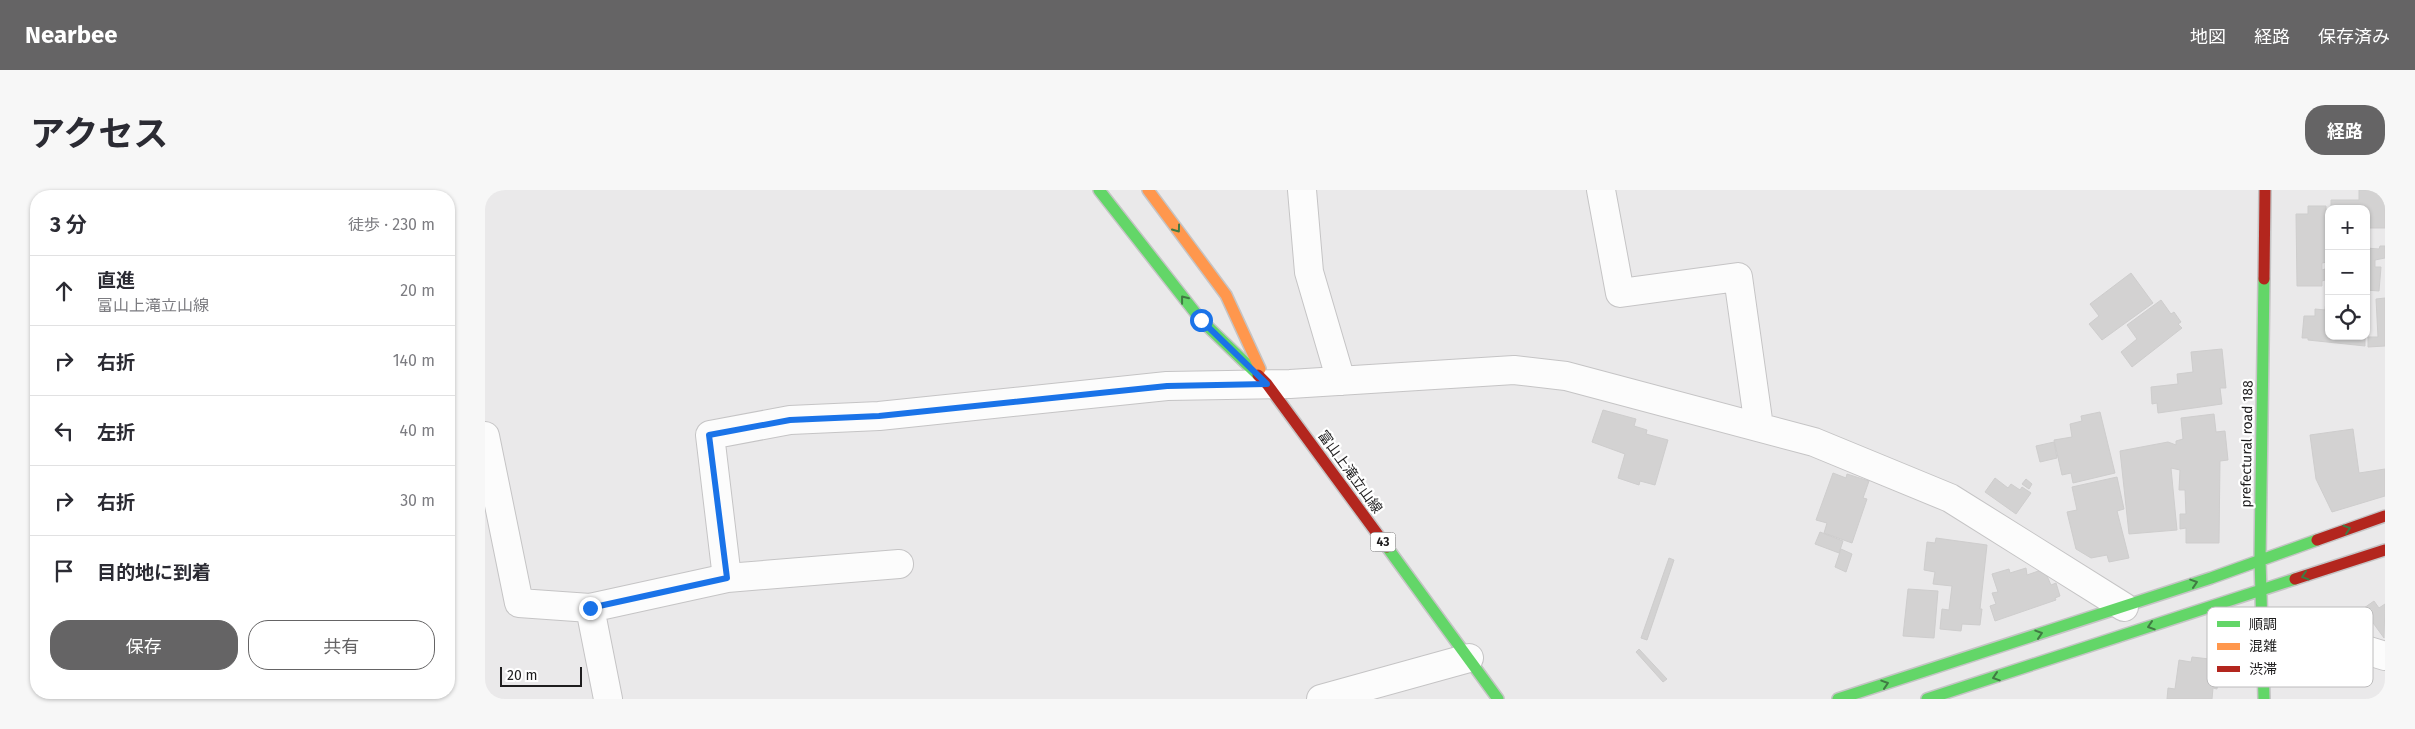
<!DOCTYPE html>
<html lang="ja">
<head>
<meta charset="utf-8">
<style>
	body { margin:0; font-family:"Fira Sans","Noto Sans JP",sans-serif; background:#f7f7f7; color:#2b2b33 }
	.controls { position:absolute; right:15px; top:15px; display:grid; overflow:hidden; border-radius:10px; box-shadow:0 1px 4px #0004 }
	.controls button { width:45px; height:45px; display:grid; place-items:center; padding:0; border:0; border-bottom:1px solid #e1e1e2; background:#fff; color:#2b2b33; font:25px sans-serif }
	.scale { position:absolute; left:15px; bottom:12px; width:82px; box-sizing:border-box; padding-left:5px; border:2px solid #1e1d1e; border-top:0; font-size:14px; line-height:18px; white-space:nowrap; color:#1e1d1e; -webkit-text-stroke:4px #fff; paint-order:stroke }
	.stop { position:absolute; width:15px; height:15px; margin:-11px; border:4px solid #1a73e8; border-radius:50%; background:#fff }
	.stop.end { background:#1a73e8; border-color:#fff; box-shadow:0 1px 5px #0008 }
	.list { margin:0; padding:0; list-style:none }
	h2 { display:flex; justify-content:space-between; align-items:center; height:65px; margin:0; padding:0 20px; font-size:21px }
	h2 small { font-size:16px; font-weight:400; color:#7c7c81 }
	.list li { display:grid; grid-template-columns:32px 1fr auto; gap:15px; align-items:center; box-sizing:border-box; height:70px; padding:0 20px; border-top:1px solid #e1e1e2 }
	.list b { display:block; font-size:19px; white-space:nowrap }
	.list p { margin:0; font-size:16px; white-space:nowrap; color:#7c7c81 }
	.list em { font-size:16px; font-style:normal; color:#7c7c81 }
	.actions { display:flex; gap:10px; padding:15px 20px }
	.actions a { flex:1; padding:11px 0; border:1px solid #656465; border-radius:20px; text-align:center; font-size:18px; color:#656465 }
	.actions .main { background:#656465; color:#fff }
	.icon { flex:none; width:28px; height:28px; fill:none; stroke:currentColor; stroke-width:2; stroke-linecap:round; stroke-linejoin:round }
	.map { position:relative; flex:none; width:1900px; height:509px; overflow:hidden; border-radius:20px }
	header { display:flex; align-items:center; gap:30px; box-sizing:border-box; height:70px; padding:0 25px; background:#656465; color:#fff }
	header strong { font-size:24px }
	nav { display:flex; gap:28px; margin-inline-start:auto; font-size:18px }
	.intro { display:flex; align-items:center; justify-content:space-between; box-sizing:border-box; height:120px; padding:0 30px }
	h1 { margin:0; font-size:35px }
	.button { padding:12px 22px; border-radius:20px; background:#656465; color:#fff; font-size:18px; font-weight:700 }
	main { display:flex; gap:30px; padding:0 30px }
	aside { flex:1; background:#fff; border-radius:20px; box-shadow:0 1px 4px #0004 }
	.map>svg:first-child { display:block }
	.building { fill:#d3d2d2; stroke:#cecdcd }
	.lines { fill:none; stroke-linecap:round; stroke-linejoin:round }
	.street-casing { stroke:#c5c4c5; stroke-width:30 }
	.fast-casing { stroke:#c5c4c5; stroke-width:14 }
	.slow-casing { stroke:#c5c4c5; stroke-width:14 }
	.jam-casing { stroke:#c5c4c5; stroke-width:14 }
	.street { stroke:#fcfcfc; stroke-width:28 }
	.fast { stroke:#63d668; stroke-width:11 }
	.slow { stroke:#ff974d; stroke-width:11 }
	.jam { stroke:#b3261e; stroke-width:11 }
	.oneway { stroke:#407a43 }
	.route { stroke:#1a73e8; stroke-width:6 }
	.labels { text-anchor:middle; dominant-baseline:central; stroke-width:4.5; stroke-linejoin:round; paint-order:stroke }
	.shield { fill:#fff; stroke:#626162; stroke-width:1 }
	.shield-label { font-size:12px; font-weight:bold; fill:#1e1d1e }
	.street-label { font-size:14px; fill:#1e1d1e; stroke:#fff }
	.key { fill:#fff; stroke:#bcbbbc; stroke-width:1 }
	.key-label { font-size:14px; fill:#1e1d1e }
</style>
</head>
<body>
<header>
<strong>Nearbee</strong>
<nav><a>地図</a><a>経路</a><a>保存済み</a></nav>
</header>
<div class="intro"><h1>アクセス</h1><a class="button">経路</a></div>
<main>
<aside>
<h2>3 分<small>徒歩 · 230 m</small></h2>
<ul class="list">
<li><svg class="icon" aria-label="ahead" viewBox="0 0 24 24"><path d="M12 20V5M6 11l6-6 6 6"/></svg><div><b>直進</b><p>富山上滝立山線</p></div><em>20 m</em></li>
<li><svg class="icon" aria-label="right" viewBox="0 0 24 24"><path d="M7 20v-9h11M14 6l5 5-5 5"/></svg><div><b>右折</b></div><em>140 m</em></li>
<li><svg class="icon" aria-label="left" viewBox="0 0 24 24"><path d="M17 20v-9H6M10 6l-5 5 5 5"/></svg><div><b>左折</b></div><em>40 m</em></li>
<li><svg class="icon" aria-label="right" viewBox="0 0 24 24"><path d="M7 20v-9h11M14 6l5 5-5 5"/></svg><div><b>右折</b></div><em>30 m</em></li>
<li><svg class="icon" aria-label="arrive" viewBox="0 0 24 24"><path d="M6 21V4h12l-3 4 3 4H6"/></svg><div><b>目的地に到着</b></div></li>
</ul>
<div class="actions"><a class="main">保存</a><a>共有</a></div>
</aside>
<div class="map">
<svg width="1900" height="509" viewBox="0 0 1900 509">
	<rect width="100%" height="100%" fill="#eae9ea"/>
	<path class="building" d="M1874,0H1900V38H1883L1881,42V19H1846V10H1874Z
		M1823,16H1841L1842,72L1837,73V80L1840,79V90L1837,91V96H1812L1811,24H1823Z
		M1895,56H1900V68L1890,70V77H1896L1894,101L1881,100V58L1894,59Z
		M1646,83L1668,113L1617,150L1604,134L1614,126L1605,114Z
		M1842,102H1844V146H1880V156L1823,150V148H1817L1819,126H1830V119L1840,120Z
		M1900,108V156L1883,157V147H1893L1891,109Z
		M1676,110L1686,124L1689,122L1696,132L1693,134L1697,138L1647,177L1636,162L1652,149L1642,135Z
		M1737,159L1741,198H1735L1737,214L1673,223L1672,213L1667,214L1666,197L1693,194L1692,184L1708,182L1706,162Z
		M1118,220L1151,229L1149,236L1162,240L1161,244L1183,250L1170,295L1155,291L1154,295L1133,288L1140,264L1107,252Z
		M1615,222L1630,283L1588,293L1586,283L1577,285L1569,250L1587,247L1585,234L1597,231L1596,226Z
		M1729,224L1731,242L1740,241L1743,270L1735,271L1734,353H1701V338L1695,339V324H1701L1700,300H1694L1695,280L1686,278L1692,340L1644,344L1635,261L1683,252L1691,255V251L1698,249L1696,228Z
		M1868,239L1874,283L1900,279V306L1847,322L1831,289L1825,245Z
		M1569,252L1572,268L1555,272L1551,256Z
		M1348,283L1361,288L1362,284L1384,291L1378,308L1382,309L1367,353L1339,343L1342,333L1331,330Z
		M1632,287L1639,319L1632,321L1644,368L1624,372L1622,365L1606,368L1591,359L1582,322L1592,320L1587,297Z
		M1510,288L1523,298L1526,294L1535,300L1537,297L1546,303L1531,324L1500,302Z
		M1541,289L1547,294L1544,299L1537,294Z
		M1335,342L1358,351L1354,363L1330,354Z
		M1451,348L1502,355L1495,419H1497L1495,435L1477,434L1476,441L1455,439L1457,419L1464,420L1467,396L1448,394L1450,382L1439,380L1442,352L1450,353Z
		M1356,359L1367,364L1361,382L1350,377Z
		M1184,368L1189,370L1162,450L1156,448Z
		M1541,378L1542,385L1559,379L1566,395L1571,393L1575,406L1570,408L1571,410L1510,431L1505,416L1511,414L1507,403L1513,402L1507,384L1524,379L1525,383Z
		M1423,399L1453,401L1449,448L1418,446Z
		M1889,411L1894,418L1900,414L1899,448L1886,430L1877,436L1869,425Z
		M1154,459L1182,489L1178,492L1151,462Z
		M1707,467L1733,470L1731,481H1734L1732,499L1728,498L1727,509H1682L1683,498L1690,499L1694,470L1706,472Z"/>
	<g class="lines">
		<defs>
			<path id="street" d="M817,0L824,82L856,191
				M1116,0L1135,103L1253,87L1274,237
				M0,246L34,413L105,418
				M242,388L414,374
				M1777,436L1805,437L1900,466
				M123,509L105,418L242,388L225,245L305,230L394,226L682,196L805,194L1029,180L1081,186L1329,252L1465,308L1639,417
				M836,509L984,468"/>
			<path id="fast" d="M614,0L716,130L773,185
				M1779,89L1775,369L1779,509
				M902,357L1013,509
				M1353,509L1726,388L1832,350
				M1442,509L1810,389"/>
			<path id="slow" d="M663,0L741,105L775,179"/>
			<path id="jam" d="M1779,89L1780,0
				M773,185L782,194L902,357
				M1832,350L1900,326
				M1810,389L1900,360"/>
		</defs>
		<use href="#street" class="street-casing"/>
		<use href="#fast" class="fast-casing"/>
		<use href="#slow" class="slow-casing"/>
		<use href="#jam" class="jam-casing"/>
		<use href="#street" class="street"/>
		<use href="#fast" class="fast"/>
		<use href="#slow" class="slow"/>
		<use href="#jam" class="jam"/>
	</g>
	<defs><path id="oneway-chevron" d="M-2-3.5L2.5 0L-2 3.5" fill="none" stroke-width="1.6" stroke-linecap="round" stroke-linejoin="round" transform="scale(1.25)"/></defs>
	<g class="oneway">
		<use href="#oneway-chevron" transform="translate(692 39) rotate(54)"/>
		<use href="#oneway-chevron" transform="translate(699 109) rotate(-128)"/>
		<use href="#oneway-chevron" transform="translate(1862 339) rotate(-19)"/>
		<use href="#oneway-chevron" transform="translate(1820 386) rotate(162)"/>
		<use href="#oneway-chevron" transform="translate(1709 393) rotate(-18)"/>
		<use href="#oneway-chevron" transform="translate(1666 436) rotate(162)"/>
		<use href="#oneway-chevron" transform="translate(1554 444) rotate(-18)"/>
		<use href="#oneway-chevron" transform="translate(1511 487) rotate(162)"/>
		<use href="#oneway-chevron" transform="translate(1400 494) rotate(-18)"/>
	</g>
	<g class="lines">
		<path class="route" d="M105,418L242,388L224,245L305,230L394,226L682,196L782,194L716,130"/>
	</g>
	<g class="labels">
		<rect class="shield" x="885.5" y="342.5" width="25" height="19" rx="4"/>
		<g class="shield-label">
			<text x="898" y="352">43</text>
		</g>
		<g class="street-label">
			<text transform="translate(1762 254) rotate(-89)">prefectural road 188</text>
			<text transform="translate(865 282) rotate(54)">富山上滝立山線</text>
		</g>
	</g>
	<rect x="1722" y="417" width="166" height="80" rx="8" class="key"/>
	<rect x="1732" y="431" width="23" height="6" fill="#63d668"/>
	<rect x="1732" y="453" width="23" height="7" fill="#ff974d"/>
	<rect x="1732" y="476" width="23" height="6" fill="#b3261e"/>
	<g class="key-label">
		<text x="1764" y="439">順調</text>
		<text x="1764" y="461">混雑</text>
		<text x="1764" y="484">渋滞</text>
	</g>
</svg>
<div class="controls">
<button>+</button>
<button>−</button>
<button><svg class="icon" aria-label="locate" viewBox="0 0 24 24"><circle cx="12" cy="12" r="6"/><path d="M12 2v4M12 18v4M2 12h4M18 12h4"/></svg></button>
</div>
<div class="scale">20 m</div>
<div class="stop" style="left:716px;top:130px"></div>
<div class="stop end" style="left:105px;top:418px"></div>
</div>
</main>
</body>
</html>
